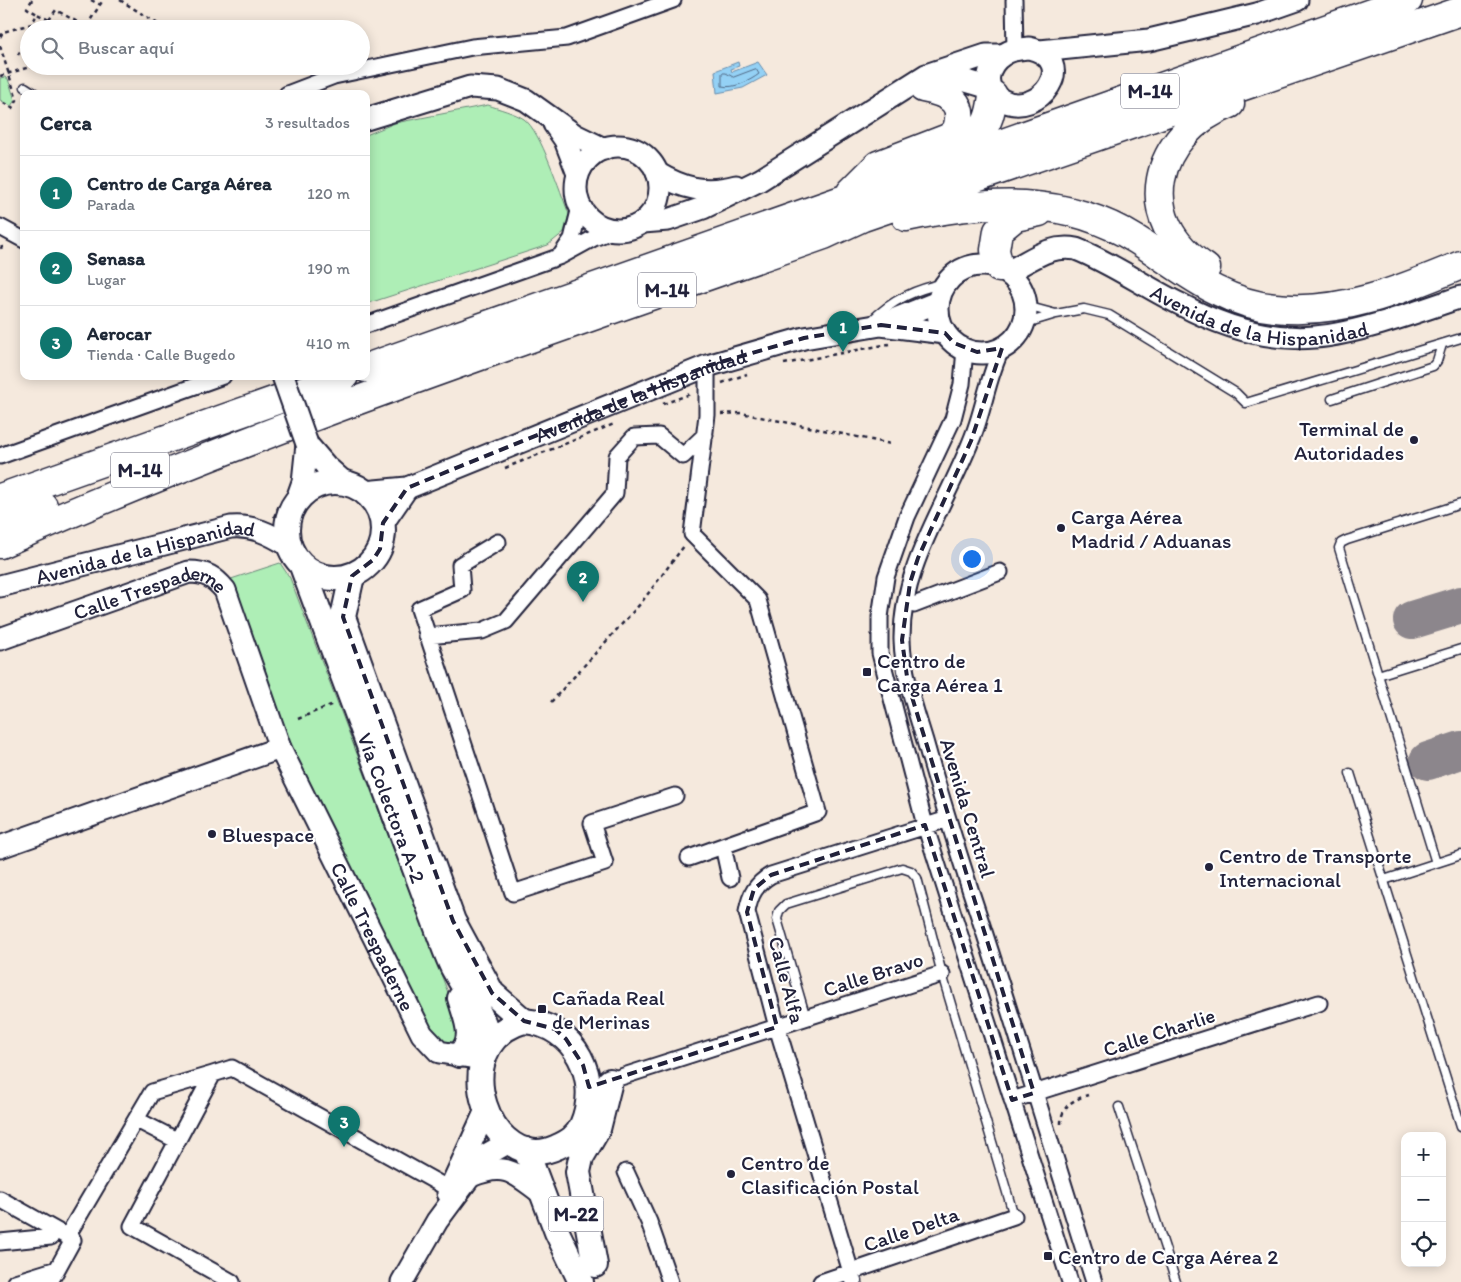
<!DOCTYPE html>
<html lang="es">
<head>
<meta charset="utf-8">
<style>
	body { margin:0; font-family:Itim,sans-serif; background:#f6f6f7; color:#1f2937 }
	.controls { position:absolute; right:15px; bottom:15px; display:grid; overflow:hidden; border-radius:10px; box-shadow:0 2px 12px #0003 }
	.controls button { width:45px; height:45px; display:grid; place-items:center; padding:0; border:0; border-bottom:1px solid #e0e1e3; background:#fff; color:#1f2937; font:25px sans-serif }
	.you { position:absolute; left:971px; top:558px; width:18px; height:18px; margin:-12px; border:4px solid #fff; border-radius:50%; background:#1a73e8; box-shadow:0 0 0 8px #1a73e833 }
	.badge { display:grid; place-items:center; width:32px; height:32px; border-radius:50%; background:#0f766e; color:#fff; font-size:16px; font-weight:700 }
	.pin { position:absolute; translate:-50% -41px; filter:drop-shadow(0 1px 2px #0008) }
	.pin::after { content:''; position:absolute; top:26px; width:18px; height:15px; background:inherit; clip-path:polygon(0 0,100% 0,50% 100%) }
	.list { margin:0; padding:0; list-style:none }
	h2 { display:flex; justify-content:space-between; align-items:center; height:65px; margin:0; padding:0 20px; font-size:21px }
	h2 small { font-size:16px; font-weight:400; color:#747a83 }
	.list li { display:grid; grid-template-columns:32px 1fr auto; gap:15px; align-items:center; box-sizing:border-box; height:75px; padding:0 20px; border-top:1px solid #e0e1e3 }
	.list b { display:block; font-size:19px; white-space:nowrap }
	.list p { margin:0; font-size:16px; white-space:nowrap; color:#747a83 }
	.list em { font-size:16px; font-style:normal; color:#747a83 }
	.icon { flex:none; width:28px; height:28px; fill:none; stroke:currentColor; stroke-width:2; stroke-linecap:round; stroke-linejoin:round }
	.map { position:relative; flex:none; width:1461px; height:1282px; overflow:hidden }
	.search { position:absolute; background:#fff; box-shadow:0 2px 12px #0003; left:20px; top:20px; width:350px; height:55px; display:flex; align-items:center; gap:12px; box-sizing:border-box; padding:0 18px; border-radius:28px; color:#747a83; font-size:19px }
	.panel { position:absolute; background:#fff; box-shadow:0 2px 12px #0003; left:20px; top:90px; width:350px; height:290px; border-radius:10px }
	.map>svg:first-child { display:block }
	.green { fill:#aeeeb6; stroke:#688878 }
	.water { fill:#94d1f5; stroke:#668bab }
	.lines { fill:none; stroke-linecap:round; stroke-linejoin:round }
	.shore { stroke:#506885; stroke-width:1 }
	.taxiway { stroke:#8c868c; stroke-width:38 }
	.lane-casing { stroke:#22223b; stroke-width:11 }
	.street-casing { stroke:#22223b; stroke-width:19 }
	.secondary-casing { stroke:#22223b; stroke-width:25 }
	.primary-casing { stroke:#22223b; stroke-width:28 }
	.highway-casing { stroke:#22223b; stroke-width:31 }
	.path { stroke:#22223b; stroke-width:2.5; stroke-dasharray:4 4; stroke-linecap:butt }
	.lane { stroke:#fff; stroke-width:8 }
	.street { stroke:#fff; stroke-width:15 }
	.secondary { stroke:#fff; stroke-width:21 }
	.primary { stroke:#fff; stroke-width:24 }
	.highway { stroke:#fff; stroke-width:28 }
	.secondary-bridge-casing { stroke:#22223b; stroke-width:25; stroke-linecap:butt }
	.secondary-bridge { stroke:#fff; stroke-width:21 }
	.marked { fill:none; stroke:#22223b; stroke-width:4; stroke-dasharray:10 6; stroke-linejoin:round }
	.poi-dot { fill:#22223b; stroke:#fff; stroke-width:2 }
	.labels { text-anchor:middle; dominant-baseline:central; stroke-width:4.5; stroke-linejoin:round; paint-order:stroke }
	.shield { fill:#fff; stroke:#646476; stroke-width:1 }
	.shield-label { font-size:20px; font-weight:bold; fill:#22223b }
	.street-label { font-size:21px; fill:#22223b; stroke:#fff }
	.poi-label { font-size:21px; fill:#22223b; stroke:#fff; text-anchor:start }
</style>
</head>
<body>
<div class="map">
<svg width="1461" height="1282" viewBox="0 0 1461 1282">
	<rect width="100%" height="100%" fill="#f5e9dd"/>
	<filter id="ink" filterUnits="userSpaceOnUse"><feTurbulence type="fractalNoise" baseFrequency=".02" numOctaves="2"/><feDisplacementMap in="SourceGraphic" scale="10" xChannelSelector="R" yChannelSelector="G"/><feConvolveMatrix kernelMatrix="1 2 1 2 8 2 1 2 1" color-interpolation-filters="sRGB"/></filter>
	<g filter="url(#ink)">
		<path class="green" d="M5,77L8,79L15,100L11,106L0,100V78Z
			M488,105C499,109 515,113 524,119C541,131 560,192 569,214L564,232L548,245L366,304V135L395,123Z
			M280,563L290,578L455,1011L458,1043L449,1045L434,1039L306,789L225,581Z"/>
		<path class="water" d="M738,62L739,66L731,69L732,72L758,62L767,75L743,88L717,93L715,71Z"/>
		<g class="lines">
			<path class="shore" d="M756,69L759,74C750,81 733,89 722,86V73H726L733,77Z"/>
			<path class="taxiway" d="M1412,620L1461,605
				M1428,761L1461,750"/>
			<defs>
				<path id="lane" d="M25,87L36,94
					M1026,306L1056,314
					M870,322C893,299 916,289 946,283
					M1023,324L1056,314L1084,309L1109,315L1236,393L1246,403L1461,338
					M1332,399L1433,366L1437,361L1442,344
					M1378,675L1461,649
					M1350,773L1461,1126
					M1436,863L1339,548L1341,543L1347,540L1461,504
					M1384,880L1461,855
					M806,1018L777,919L779,911L786,904L902,868L911,871L917,878L942,974L1014,1216
					M1119,1107L1176,1282"/>
				<path id="street" d="M1014,0L1015,50
					M287,94L334,76L472,47L567,38L673,0
					M0,227L24,240
					M561,255L572,239L580,207
					M366,325L561,256L594,238L614,230
					M1002,348C987,378 984,411 971,441C945,507 901,567 902,640C903,674 915,708 925,741C939,791 955,842 971,892C1014,1021 1053,1152 1094,1282
					M965,349L962,384L953,419L907,517L886,577L880,617V653L925,825L1070,1282
					M0,456L223,376
					M498,542L460,565L462,590L419,609L513,893L605,863L592,823L675,796
					M914,605L1000,572
					M427,636L482,631L506,621L615,493L617,456L634,437L659,436L683,456L705,435
					M723,846L730,878
					M689,858L818,812L758,600L692,534L707,415V366
					M602,1083L942,974
					M1012,1100L1319,1003
					M137,1120L176,1140
					M626,1172L649,1222L670,1282
					M0,1199L73,1240
					M0,1242L51,1237
					M15,1282L57,1269
					M50,1282L73,1240L69,1233L152,1092L213,1074
					M232,1282L132,1226L213,1074L232,1068L449,1189
					M821,1282L1014,1216
					M854,1282L777,1027L747,912C750,894 756,884 771,875L948,819"/>
				<g id="secondary">
					<path d="M1029,48C1081,60 1039,120 1002,100C982,89 986,66 1003,55C1011,49 1020,49 1029,48Z"/>
					<path d="M1040,51L1149,40L1257,14L1297,0"/>
					<path d="M932,84C952,75 969,81 989,88"/>
					<path d="M366,119L470,87L498,89L526,100L575,135L604,149"/>
					<path d="M554,124L565,140L578,174"/>
					<circle cx="618" cy="188" r="42"/>
					<path d="M657,173C684,189 705,194 736,186"/>
					<path d="M643,222L668,220L703,208L760,180L926,75L986,55H1002"/>
					<circle cx="982" cy="309" r="44"/>
					<path id="s1" d="M1007,272C1031,261 1048,244 1076,249C1112,263 1145,287 1180,304C1221,326 1267,341 1315,337C1357,334 1420,311 1461,297"/>
					<path d="M883,324L938,302"/>
					<path d="M307,444L326,466L345,483"/>
					<path id="s2" d="M364,492L407,488L707,366L804,338L881,325L945,333"/>
					<path d="M297,499L303,482L307,444"/>
					<path d="M383,523L407,488"/>
					<path id="s3" d="M0,586L231,527C253,525 270,534 288,545"/>
					<path id="s4" d="M0,639L189,572C206,572 214,577 225,590L280,748L422,1034L439,1052L476,1058"/>
					<path d="M0,847L280,748"/>
					<path d="M471,1176C508,1161 515,1174 544,1195"/>
					<path d="M448,1193L486,1110"/>
					<path d="M402,1282L437,1221L486,1155L509,1142"/>
				</g>
				<g id="primary">
					<circle cx="335" cy="530" r="48"/>
					<path id="s5" d="M302,566L436,925C441,939 446,953 452,966C466,992 484,1014 490,1044"/>
					<path d="M352,576L343,617L453,921L492,993L524,1021"/>
					<path d="M524,1021C575,1025 602,1079 582,1125C577,1137 568,1142 557,1147C491,1179 441,1044 524,1021Z"/>
					<path d="M459,1055C477,1039 466,1019 460,998"/>
					<path d="M526,1150L557,1232L581,1282"/>
					<path d="M595,1265L578,1172L581,1158L598,1129L610,1081"/>
				</g>
				<path id="highway" d="M949,147C981,135 989,130 993,95
					M851,192L878,165L948,138L956,132C967,102 949,93 923,88
					M906,217C986,200 1064,194 1137,240C1181,268 1220,303 1275,308C1341,315 1401,290 1461,265
					M999,268L995,250L998,231L1015,217L1039,212
					M1206,268C1131,221 1153,133 1230,104
					M366,368L1408,0
					M0,498L344,376
					M0,523L43,506
					M0,544C268,425 547,333 824,235L863,217L1461,11"/>
			</defs>
			<use href="#lane" class="lane-casing"/>
			<use href="#street" class="street-casing"/>
			<use href="#secondary" class="secondary-casing"/>
			<use href="#primary" class="primary-casing"/>
			<use href="#highway" class="highway-casing"/>
			<path class="path" d="M32,0L27,8L37,14
				M91,0L99,4
				M120,0L166,29
				M30,29L32,24
				M58,29L60,26L49,20L56,10L86,27L103,0
				M0,37L3,32L32,24L37,14L49,20
				M0,46L17,100L12,108L0,101
				M18,55L29,34
				M0,76L33,66
				M0,248L6,246
				M784,364L889,344
				M722,383L747,374
				M663,404L693,393
				M721,414L741,413L891,444
				M505,468L614,424
				M274,517L280,503
				M551,702L641,603L684,546
				M298,719L333,704
				M1061,1124C1061,1106 1073,1100 1088,1095"/>
			<use href="#lane" class="lane"/>
			<use href="#street" class="street"/>
			<use href="#secondary" class="secondary"/>
			<use href="#primary" class="primary"/>
			<use href="#highway" class="highway"/>
			<defs>
				<path id="secondary-bridge" d="M283,376L307,444"/>
			</defs>
			<use href="#secondary-bridge" class="secondary-bridge-casing"/>
			<use href="#secondary-bridge" class="secondary-bridge"/>
		</g>
	</g>
	<path class="marked" d="M881,325L945,333L954,343L977,352L1002,348L971,441L918,558L910,583L902,640L908,684L1034,1093L1012,1100L925,825L771,875L754,889L747,912L777,1027L589,1087L583,1065L566,1039L555,1029L524,1021L492,993L453,921L343,617L352,576L373,560L380,549L383,523L407,488L707,366L804,338Z"/>
	<g class="poi-dot">
		<circle cx="1414" cy="440" r="5"/>
		<circle cx="1061" cy="528" r="5"/>
		<rect x="862" y="667" width="10" height="10" rx="2.5"/>
		<circle cx="212" cy="834" r="5"/>
		<circle cx="1209" cy="867" r="5"/>
		<rect x="537" y="1004" width="10" height="10" rx="2.5"/>
		<circle cx="731" cy="1174" r="5"/>
		<rect x="1043" y="1251" width="10" height="10" rx="2.5"/>
	</g>
	<g class="labels">
		<g class="shield">
			<rect x="1121" y="73.5" width="58" height="35" rx="4"/>
			<rect x="638" y="272.5" width="58" height="35" rx="4"/>
			<rect x="111" y="452.5" width="58" height="35" rx="4"/>
			<rect x="548.5" y="1196.5" width="55" height="35" rx="4"/>
		</g>
		<g class="shield-label">
			<text x="1150" y="91">M-14</text>
			<text x="667" y="290">M-14</text>
			<text x="140" y="470">M-14</text>
			<text x="576" y="1214">M-22</text>
		</g>
		<g class="street-label">
			<text stroke="none"><textPath href="#s1" startOffset="274">Avenida de la Hispanidad</textPath></text>
			<text stroke="none"><textPath href="#s2" startOffset="295">Avenida de la Hispanidad</textPath></text>
			<text stroke="none"><textPath href="#s3" startOffset="150">Avenida de la Hispanidad</textPath></text>
			<text stroke="none"><textPath href="#s4" startOffset="160">Calle Trespaderne</textPath></text>
			<text stroke="none"><textPath href="#s5" startOffset="258">Vía Colectora A-2</textPath></text>
			<text transform="translate(968 808) rotate(73)">Avenida Central</text>
			<text stroke="none"><textPath href="#s4" startOffset="620">Calle Trespaderne</textPath></text>
			<text transform="translate(873 974) rotate(-18)">Calle Bravo</text>
			<text transform="translate(787 980) rotate(75)">Calle Alfa</text>
			<text transform="translate(1159 1032) rotate(-18)">Calle Charlie</text>
			<text transform="translate(911 1229) rotate(-19)">Calle Delta</text>
		</g>
		<g class="poi-label">
			<text x="1404" y="428" text-anchor="end">Terminal de<tspan x="1404" dy="24">Autoridades</tspan></text>
			<text x="1071" y="516">Carga Aérea<tspan x="1071" dy="24">Madrid / Aduanas</tspan></text>
			<text x="877" y="660">Centro de<tspan x="877" dy="24">Carga Aérea 1</tspan></text>
			<text x="222" y="834">Bluespace</text>
			<text x="1219" y="855">Centro de Transporte<tspan x="1219" dy="24">Internacional</tspan></text>
			<text x="552" y="997">Cañada Real<tspan x="552" dy="24">de Merinas</tspan></text>
			<text x="741" y="1162">Centro de<tspan x="741" dy="24">Clasificación Postal</tspan></text>
			<text x="1058" y="1256">Centro de Carga Aérea 2</text>
		</g>
	</g>
</svg>
<div class="controls">
<button>+</button>
<button>−</button>
<button><svg class="icon" aria-label="locate" viewBox="0 0 24 24"><circle cx="12" cy="12" r="6"/><path d="M12 2v4M12 18v4M2 12h4M18 12h4"/></svg></button>
</div>
<div class="you"></div>
<div class="pin badge" style="left:843px;top:352px">1</div>
<div class="pin badge" style="left:583px;top:602px">2</div>
<div class="pin badge" style="left:344px;top:1147px">3</div>
<div class="search"><svg class="icon" aria-label="search" viewBox="0 0 24 24"><circle cx="10" cy="10" r="6"/><path d="M15 15l6 6"/></svg>Buscar aquí</div>
<section class="panel">
<h2>Cerca<small>3 resultados</small></h2>
<ul class="list">
<li><span class="badge">1</span><div><b>Centro de Carga Aérea</b><p>Parada</p></div><em>120 m</em></li>
<li><span class="badge">2</span><div><b>Senasa</b><p>Lugar</p></div><em>190 m</em></li>
<li><span class="badge">3</span><div><b>Aerocar</b><p>Tienda · Calle Bugedo</p></div><em>410 m</em></li>
</ul>
</section>
</div>
</body>
</html>
